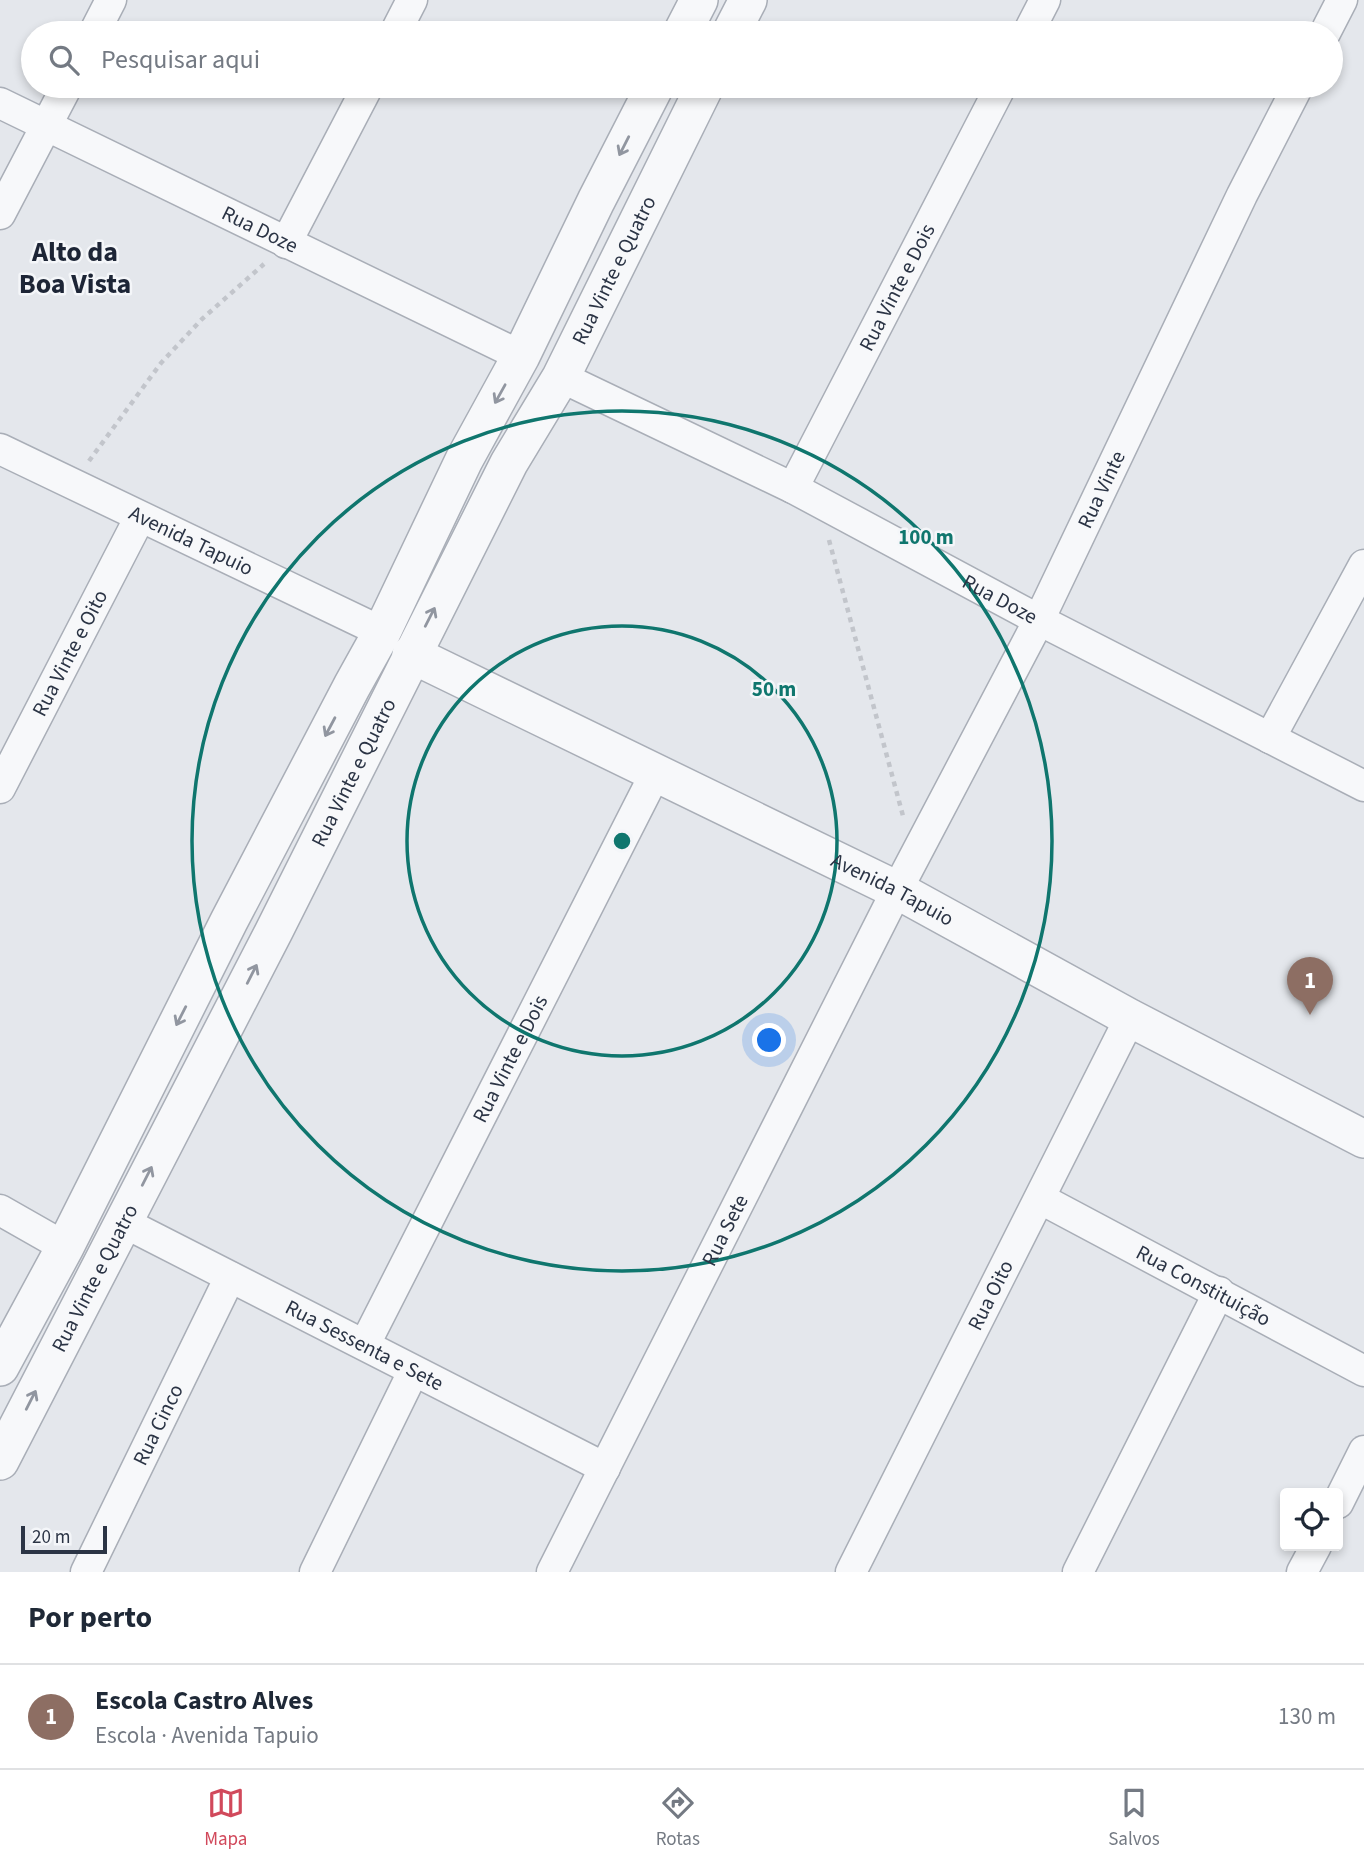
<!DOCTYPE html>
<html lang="pt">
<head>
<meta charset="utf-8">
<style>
	body { margin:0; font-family:"Source Sans 3",sans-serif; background:#f2f2f3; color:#1f2937 }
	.controls { position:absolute; right:21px; bottom:21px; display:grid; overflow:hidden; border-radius:7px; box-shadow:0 4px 10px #0003 }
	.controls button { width:63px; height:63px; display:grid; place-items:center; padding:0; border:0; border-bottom:2px solid #e0e1e3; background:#fff; color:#1f2937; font:35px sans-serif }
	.scale { position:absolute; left:21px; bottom:18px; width:86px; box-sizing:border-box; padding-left:7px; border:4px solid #2b3445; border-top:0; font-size:19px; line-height:24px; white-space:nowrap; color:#2b3445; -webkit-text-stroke:5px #f4f6f9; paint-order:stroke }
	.you { position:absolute; left:770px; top:1041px; width:24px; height:24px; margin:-18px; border:5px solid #fff; border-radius:50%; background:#1a73e8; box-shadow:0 0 0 10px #1a73e833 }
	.badge { display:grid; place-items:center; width:46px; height:46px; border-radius:50%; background:#d1495b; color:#fff; font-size:23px; font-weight:700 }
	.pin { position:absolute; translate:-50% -58px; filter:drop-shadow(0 2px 4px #0008) }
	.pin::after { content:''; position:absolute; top:37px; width:24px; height:21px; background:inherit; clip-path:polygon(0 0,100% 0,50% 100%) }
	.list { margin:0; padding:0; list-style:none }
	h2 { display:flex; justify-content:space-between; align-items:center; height:91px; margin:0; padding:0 28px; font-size:30px }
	h2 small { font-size:23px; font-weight:400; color:#747a83 }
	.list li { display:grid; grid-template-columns:46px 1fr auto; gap:21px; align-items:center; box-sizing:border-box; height:105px; padding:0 28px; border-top:2px solid #e0e1e3 }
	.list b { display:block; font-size:26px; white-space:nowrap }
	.list p { margin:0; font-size:23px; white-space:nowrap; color:#747a83 }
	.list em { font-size:23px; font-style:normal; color:#747a83 }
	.icon { flex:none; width:38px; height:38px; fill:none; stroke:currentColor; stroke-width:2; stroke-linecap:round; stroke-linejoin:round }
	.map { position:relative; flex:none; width:1364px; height:1572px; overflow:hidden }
	.search { position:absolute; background:#fff; box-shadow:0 4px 10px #0003; left:21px; right:21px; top:21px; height:77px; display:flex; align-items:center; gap:18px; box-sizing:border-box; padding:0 24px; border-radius:38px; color:#747a83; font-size:26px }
	.sheet { height:196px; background:#fff }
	nav { display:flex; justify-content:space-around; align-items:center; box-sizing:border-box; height:98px; border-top:2px solid #e0e1e3; background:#fff; font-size:19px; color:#747a83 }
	nav a { display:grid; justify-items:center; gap:4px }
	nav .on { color:#d1495b }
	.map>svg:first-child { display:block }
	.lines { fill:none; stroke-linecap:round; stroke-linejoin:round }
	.minor-casing { stroke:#a9aeb7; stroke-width:33 }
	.tertiary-casing { stroke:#a9aeb7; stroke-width:40 }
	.path { stroke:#c2c5cb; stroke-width:4.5; stroke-dasharray:5 5; stroke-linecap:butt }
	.minor { stroke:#f7f8fa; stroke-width:30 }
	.tertiary { stroke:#f7f8fa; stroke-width:37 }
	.oneway { stroke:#9196a0 }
	.ring { fill:none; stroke:#0f766e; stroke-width:3.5 }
	.labels { text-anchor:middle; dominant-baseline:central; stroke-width:5; stroke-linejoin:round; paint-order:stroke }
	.street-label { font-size:21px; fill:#2b3445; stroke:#f4f6f9 }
	.district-label { font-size:28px; font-weight:bold; fill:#1d2536; stroke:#f4f6f9 }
	.centre { fill:#0f766e; stroke:#f4f6f9; stroke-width:3.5 }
	.ring-label { font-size:21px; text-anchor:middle; font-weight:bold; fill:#0f766e; stroke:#f4f6f9; stroke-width:5; stroke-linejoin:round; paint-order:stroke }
</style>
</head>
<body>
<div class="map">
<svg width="1364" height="1572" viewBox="0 0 1364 1572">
	<rect width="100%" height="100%" fill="#e4e7ec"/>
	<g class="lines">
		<defs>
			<g id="minor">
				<path d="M94,33L111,0"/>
				<path d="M395,33L412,0"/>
				<path d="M1028,33L1045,0"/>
				<path d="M1325,33L1342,0"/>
				<path id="s1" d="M0,103L521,356"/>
				<path d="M0,214L67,86"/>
				<path d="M286,243L368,86"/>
				<path id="s2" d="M561,377L793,488L1039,620L1364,786"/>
				<path id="s3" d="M0,449L382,632"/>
				<path id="s4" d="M793,488L1001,86"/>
				<path d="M1270,738L1364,565"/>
				<path id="s5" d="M0,788L140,517"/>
				<path id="s6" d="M1041,1199L1364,1371"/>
				<path d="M0,1210L65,1247"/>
				<path id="s7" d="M123,1222L605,1468"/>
				<path id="s8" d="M365,1344L655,774"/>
				<path d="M1338,1503L1364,1451"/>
				<path id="s9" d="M86,1572L230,1277"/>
				<path d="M315,1572L413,1372"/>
				<path id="s10" d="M552,1572L897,890L1039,620L1242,195L1298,86"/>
				<path id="s11" d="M851,1572L1130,1018"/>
				<path d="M1078,1572L1219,1292"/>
				<path d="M1302,1572L1316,1546"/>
			</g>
			<g id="tertiary">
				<path d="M682,33L699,0"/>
				<path d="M731,33L748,0"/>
				<path id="s12" d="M411,654L897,890L1130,1018L1364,1139"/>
				<path d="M0,1367L65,1247L229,921L352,686L382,632L464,460L521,356L596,201L655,86"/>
				<path id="s13" d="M0,1461L274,931L509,463L561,377L705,86"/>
			</g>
		</defs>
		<use href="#minor" class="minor-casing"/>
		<use href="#tertiary" class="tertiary-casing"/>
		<path class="path" d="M89,461L161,363L202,319L264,264
			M829,540L903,816"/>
		<use href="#minor" class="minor"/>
		<use href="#tertiary" class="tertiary"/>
	</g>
	<defs><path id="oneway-shaft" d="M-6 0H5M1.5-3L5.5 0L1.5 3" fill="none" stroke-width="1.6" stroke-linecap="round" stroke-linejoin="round" transform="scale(1.75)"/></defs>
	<g class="oneway">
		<use href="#oneway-shaft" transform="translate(624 146) rotate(117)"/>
		<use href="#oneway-shaft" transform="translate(500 394) rotate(119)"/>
		<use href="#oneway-shaft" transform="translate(430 617) rotate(-63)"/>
		<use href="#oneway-shaft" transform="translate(330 727) rotate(118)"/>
		<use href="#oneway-shaft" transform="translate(252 974) rotate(-63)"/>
		<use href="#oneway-shaft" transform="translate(181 1016) rotate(117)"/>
		<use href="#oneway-shaft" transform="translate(147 1176) rotate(-63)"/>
		<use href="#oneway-shaft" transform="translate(31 1400) rotate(-63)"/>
	</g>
	<g class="ring">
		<circle cx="622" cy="841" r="215"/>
		<circle cx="622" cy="841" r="430"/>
	</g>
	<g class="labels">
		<g class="street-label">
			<text stroke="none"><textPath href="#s1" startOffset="289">Rua Doze</textPath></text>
			<text stroke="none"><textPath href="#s13" startOffset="1340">Rua Vinte e Quatro</textPath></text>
			<text stroke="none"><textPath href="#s4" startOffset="226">Rua Vinte e Dois</textPath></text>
			<text stroke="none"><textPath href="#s10" startOffset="1214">Rua Vinte</textPath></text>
			<text stroke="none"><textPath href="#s3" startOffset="212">Avenida Tapuio</textPath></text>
			<text stroke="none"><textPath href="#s2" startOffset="492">Rua Doze</textPath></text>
			<text stroke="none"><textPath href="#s5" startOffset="152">Rua Vinte e Oito</textPath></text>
			<text stroke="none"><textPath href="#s13" startOffset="774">Rua Vinte e Quatro</textPath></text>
			<text stroke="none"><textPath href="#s12" startOffset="536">Avenida Tapuio</textPath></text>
			<text stroke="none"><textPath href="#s8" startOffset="320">Rua Vinte e Dois</textPath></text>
			<text stroke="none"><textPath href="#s10" startOffset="383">Rua Sete</textPath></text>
			<text stroke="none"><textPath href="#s13" startOffset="206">Rua Vinte e Quatro</textPath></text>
			<text stroke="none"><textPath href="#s6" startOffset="184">Rua Constituição</textPath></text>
			<text stroke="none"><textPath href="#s11" startOffset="310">Rua Oito</textPath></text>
			<text stroke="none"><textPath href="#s7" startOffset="271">Rua Sessenta e Sete</textPath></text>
			<text stroke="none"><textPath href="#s9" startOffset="164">Rua Cinco</textPath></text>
		</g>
		<g class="district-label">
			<text x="75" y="252">Alto da<tspan x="75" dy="32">Boa Vista</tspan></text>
		</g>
	</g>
	<circle cx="622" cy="841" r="10" class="centre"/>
	<g class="ring-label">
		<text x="926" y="544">100 m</text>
		<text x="774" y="696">50 m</text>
	</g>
</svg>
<div class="controls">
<button><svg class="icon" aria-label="locate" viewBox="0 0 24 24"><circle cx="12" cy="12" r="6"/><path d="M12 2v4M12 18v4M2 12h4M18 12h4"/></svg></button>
</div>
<div class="scale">20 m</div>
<div class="you"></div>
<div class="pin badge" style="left:1310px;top:1015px;background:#8d6e63">1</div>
<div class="search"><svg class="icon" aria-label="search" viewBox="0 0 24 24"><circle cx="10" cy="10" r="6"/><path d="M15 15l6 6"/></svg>Pesquisar aqui</div>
</div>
<section class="sheet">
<h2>Por perto<small></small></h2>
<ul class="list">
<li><span class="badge" style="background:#8d6e63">1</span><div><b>Escola Castro Alves</b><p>Escola · Avenida Tapuio</p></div><em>130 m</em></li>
</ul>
</section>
<nav>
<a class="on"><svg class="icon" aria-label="map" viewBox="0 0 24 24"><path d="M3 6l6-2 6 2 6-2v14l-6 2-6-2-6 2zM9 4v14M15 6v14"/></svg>Mapa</a>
<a><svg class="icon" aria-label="directions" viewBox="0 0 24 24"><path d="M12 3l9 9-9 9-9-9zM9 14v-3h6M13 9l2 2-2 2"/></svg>Rotas</a>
<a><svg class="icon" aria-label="saved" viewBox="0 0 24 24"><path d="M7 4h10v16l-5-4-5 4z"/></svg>Salvos</a>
</nav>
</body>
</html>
